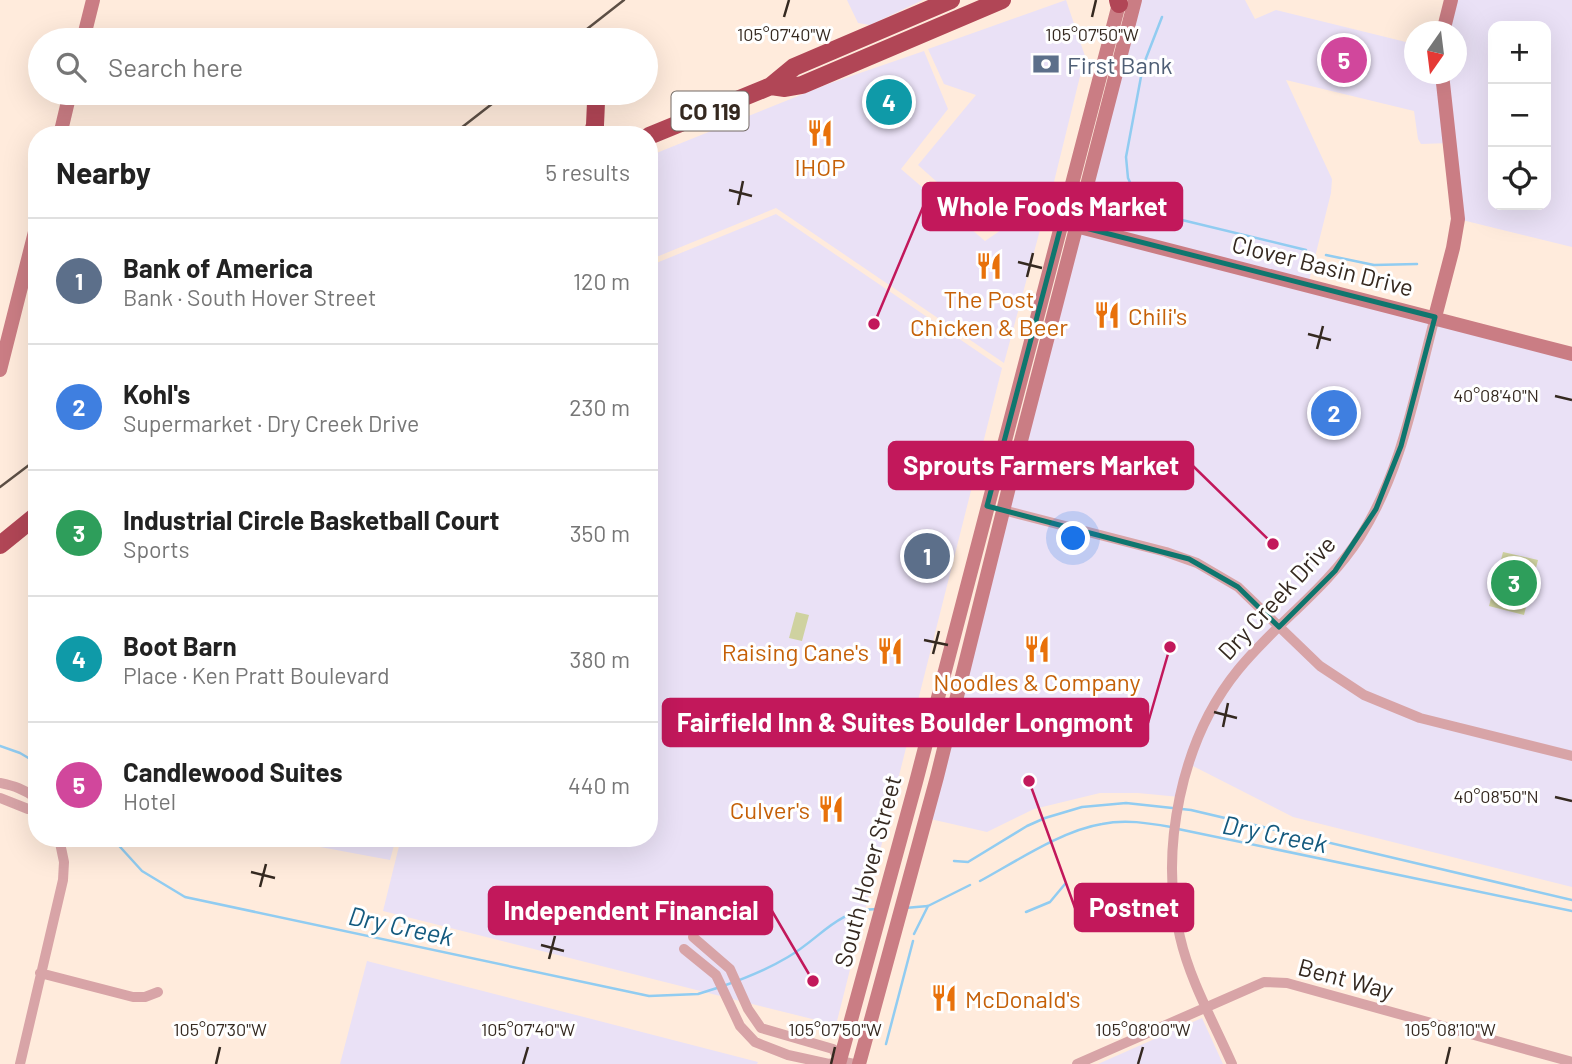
<!DOCTYPE html>
<html lang="en">
<head>
<meta charset="utf-8">
<style>
	body { margin:0; font-family:Barlow,sans-serif; background:#f6f6f6; color:#222 }
	.controls { position:absolute; right:21px; top:21px; display:grid; overflow:hidden; border-radius:14px; box-shadow:0 7px 28px #0002 }
	.controls button { width:63px; height:63px; display:grid; place-items:center; padding:0; border:0; border-bottom:2px solid #e0e0e0; background:#fff; color:#222; font:35px sans-serif }
	.compass { position:absolute; left:1404px; top:21px; width:63px; height:63px; border-radius:50%; background:#fff; box-shadow:0 7px 28px #0002; rotate:194deg }
	.you { position:absolute; left:1074px; top:539px; width:24px; height:24px; margin:-18px; border:5px solid #fff; border-radius:50%; background:#1a73e8; box-shadow:0 0 0 10px #1a73e833 }
	.badge { display:grid; place-items:center; width:46px; height:46px; border-radius:50%; background:#6547c0; color:#fff; font-size:23px; font-weight:700 }
	.pin { position:absolute; translate:-50% -50%; border:4px solid #fff; box-shadow:0 2px 7px #0006 }
	.list { margin:0; padding:0; list-style:none }
	h2 { display:flex; justify-content:space-between; align-items:center; height:91px; margin:0; padding:0 28px; font-size:30px }
	h2 small { font-size:23px; font-weight:400; color:#767676 }
	.list li { display:grid; grid-template-columns:46px 1fr auto; gap:21px; align-items:center; box-sizing:border-box; height:126px; padding:0 28px; border-top:2px solid #e0e0e0 }
	.list b { display:block; font-size:26px; white-space:nowrap }
	.list p { margin:0; font-size:23px; white-space:nowrap; color:#767676 }
	.list em { font-size:23px; font-style:normal; color:#767676 }
	.icon { flex:none; width:38px; height:38px; fill:none; stroke:currentColor; stroke-width:2; stroke-linecap:round; stroke-linejoin:round }
	.map { position:relative; flex:none; width:1572px; height:1064px; overflow:hidden }
	.search { position:absolute; background:#fff; box-shadow:0 7px 28px #0002; left:28px; top:28px; width:630px; height:77px; display:flex; align-items:center; gap:18px; box-sizing:border-box; padding:0 24px; border-radius:38px; color:#767676; font-size:26px }
	.panel { position:absolute; background:#fff; box-shadow:0 7px 28px #0002; left:28px; top:126px; width:630px; height:721px; border-radius:28px }
	.map>svg:first-child { display:block }
	.commercial { fill:#eae1f6; fill-rule:evenodd }
	.green { fill:#cfd2a0 }
	.lines { fill:none; stroke-linecap:round; stroke-linejoin:round }
	.stream { stroke:#91ccf1; stroke-width:2.5 }
	.street { stroke:#d8a4a7; stroke-width:10 }
	.secondary { stroke:#ca7d84; stroke-width:14 }
	.highway { stroke:#b14656; stroke-width:18 }
	.rail { stroke:#5d4f45; stroke-width:2.5 }
	.marked { fill:none; stroke:#0f766e; stroke-width:5; stroke-linejoin:round }
	.ticks { fill:none; stroke:#352920; stroke-width:2.5 }
	.labels { text-anchor:middle; dominant-baseline:central; stroke-width:6; stroke-linejoin:round; paint-order:stroke }
	.shield { fill:#fff; stroke:#726963; stroke-width:2 }
	.shield-label { font-size:23px; font-weight:bold; fill:#352920 }
	.service-label { font-size:24px; fill:#4e5e75; stroke:#fff; text-anchor:start }
	.food-label { font-size:24px; fill:#c56008; stroke:#fff }
	.street-label { font-size:24px; fill:#352920; stroke:#fff }
	.water-label { font-size:26px; font-style:italic; fill:#145a7e; stroke:#fff }
	.ticks-label { font-size:18px; text-anchor:middle; fill:#352920; stroke:#fff; stroke-width:6; stroke-linejoin:round; paint-order:stroke }
	.leader { fill:none; stroke:#c2185b; stroke-width:2.5 }
	.callout-dot { fill:#c2185b; stroke:#fff; stroke-width:2.5 }
	.callout { fill:#c2185b; stroke:#c2185b; stroke-width:2.5 }
	.callout-label { font-size:26px; text-anchor:middle; font-weight:bold; fill:#fff }
</style>
</head>
<body>
<div class="map">
<svg width="1572" height="1064" viewBox="0 0 1572 1064">
	<rect width="100%" height="100%" fill="#ffebdc"/>
	<path class="commercial" d="M847,0H923L870,25L858,23Z
		M1066,0L1085,56L1049,202L1012,194L975,216L918,165L976,95L944,84L928,49Z
		M1135,0H1245L1255,19L1276,10L1414,44V74H1456V32L1443,31L1451,0H1572V247L1458,219L1450,143L1421,144L1418,139L1414,111L1286,80L1332,179L1331,193L1308,285L1077,225ZM1493,26H1546V205H1493Z
		M924,51L948,109L901,169L985,241L1010,224L1040,230L1004,363L776,208L649,260V156L828,84Z
		M776,214L1002,368L836,1025L383,911L401,838H649V266Z
		M1076,227L1572,354V887L1293,817L1189,764L1180,797L1138,793H1100L1034,809L987,832L926,818Z
		M272,838H396L390,860Z
		M367,961L758,1062L757,1064H340Z
		M1202,1018L1223,1064H1098Z"/>
	<path class="green" d="M1503,552L1538,560L1524,615L1489,606Z
		M796,612L809,615L802,641L789,638Z"/>
	<g class="lines">
		<path class="stream" d="M1162,17L1143,66L1126,157L1128,178L1134,191L1151,206L1182,220L1306,250
			M1326,255L1374,265L1417,264
			M0,746L20,753L37,763
			M1178,829L1572,911
			M112,838L142,871L185,897L649,996L698,994L717,988
			M954,861L968,862L1027,826L1045,818L1082,807L1126,803L1191,810L1572,900
			M980,881C1015,862 1063,830 1102,824C1125,819 1148,823 1171,827
			M905,908L928,906L970,885
			M1026,912L1050,902L1065,884
			M914,934L928,906
			M723,986C746,978 768,969 788,957C821,938 837,909 878,909
			M886,1044L913,941"/>
		<path class="street" d="M1003,510L1166,552L1197,563L1238,587L1320,666L1364,695L1420,718L1572,756
			M0,783C14,786 24,789 36,798L37,802
			M0,798L28,809L37,808
			M693,937L730,969L748,1009L761,1028L833,1049L840,1061
			M684,949L716,975L740,1026L755,1042L788,1055L829,1064L840,1061L854,1064
			M40,973L133,997H145L158,992
			M20,1064L63,880L64,862L59,838
			M1077,1064L1264,982L1287,983L1572,1062
			M1232,1064C1214,1023 1190,981 1180,937C1159,850 1181,740 1238,670C1276,623 1327,589 1360,537C1402,471 1415,392 1435,317"/>
		<path class="secondary" d="M1443,32L1451,0
			M83,40L93,0
			M60,135L70,93
			M1068,224L1572,354
			M1435,317L1453,248L1458,219L1442,74
			M0,370L37,224
			M839,1064L916,782L1120,0
			M859,1064L937,777L1009,487L1135,0"/>
		<path class="highway" d="M1118,0L1119,4
			M771,86L785,88L802,85L1002,0
			M592,135L595,125L596,102
			M649,136L771,86L794,67L951,0
			M0,545L37,515"/>
		<path class="rail" d="M573,40L624,0
			M452,135L506,93
			M0,487L37,459"/>
	</g>
	<path class="marked" d="M1062,222L1435,317L1401,446L1376,509L1335,571L1279,627L1238,587L1189,559L987,506Z"/>
	<path class="ticks" d="M784,17L789,0M1092,17L1096,0M729,190L752,196M738,205L743,181M1018,262L1042,268M1027,277L1033,253M1308,334L1331,340M1317,349L1323,326M1555,396L1572,400M924,640L948,645M933,654L939,631M1214,712L1237,718M1223,727L1228,703M1555,797L1572,801M251,872L275,878M260,887L266,864M541,945L564,951M549,959L555,936M216,1064L220,1047M523,1064L528,1047M831,1064L835,1047M1138,1064L1143,1047M1446,1064L1450,1047"/>
	<defs>
		<symbol id="bank-bare" viewBox="-9 -9 18 18"><path d="M-6-4H6V4H-6ZM0-2.3a2.3 2.3 0 1 0 0 4.6a2.3 2.3 0 1 0 0-4.6Z" fill="#5c6f8a" stroke="#fff" stroke-width="2.5" paint-order="stroke"/></symbol>
		<symbol id="restaurant-bare" viewBox="-9 -9 18 18"><path d="M-5-6h1v4h1v-4h1v4h1v-4h1v5L-1.5 .5V6h-2V.5L-5-1ZM5-6V6H3V1.5H1.5Q1.5-4 5-6Z" fill="#e8710a" stroke="#fff" stroke-width="2.5" paint-order="stroke"/></symbol>
	</defs>
	<g fill-rule="evenodd">
		<use href="#bank-bare" x="1027" y="45" width="38" height="38"/>
		<use href="#restaurant-bare" x="801" y="114" width="38" height="38"/>
		<use href="#restaurant-bare" x="970" y="247" width="38" height="38"/>
		<use href="#restaurant-bare" x="1088" y="296" width="38" height="38"/>
		<use href="#restaurant-bare" x="1018" y="630" width="38" height="38"/>
		<use href="#restaurant-bare" x="871" y="632" width="38" height="38"/>
		<use href="#restaurant-bare" x="812" y="790" width="38" height="38"/>
		<use href="#restaurant-bare" x="925" y="979" width="38" height="38"/>
	</g>
	<g class="labels">
		<rect class="shield" x="671.5" y="91.5" width="77" height="39" rx="5"/>
		<g class="shield-label">
			<text x="710" y="111">CO 119</text>
		</g>
		<g class="service-label">
			<text x="1067" y="64">First Bank</text>
		</g>
		<g class="food-label">
			<text x="820" y="166">IHOP</text>
			<text x="989" y="298">The Post<tspan x="989" dy="28">Chicken &amp; Beer</tspan></text>
			<text x="1128" y="315" text-anchor="start">Chili's</text>
			<text x="869" y="651" text-anchor="end">Raising Cane's</text>
			<text x="1037" y="681">Noodles &amp; Company</text>
			<text x="810" y="809" text-anchor="end">Culver's</text>
			<text x="965" y="998" text-anchor="start">McDonald's</text>
		</g>
		<g class="street-label">
			<text transform="translate(1323 265) rotate(14)">Clover Basin Drive</text>
			<text transform="translate(1276 597) rotate(-47)">Dry Creek Drive</text>
			<text transform="translate(867 871) rotate(-75)">South Hover Street</text>
			<text transform="translate(1346 978) rotate(15)">Bent Way</text>
		</g>
		<g class="water-label">
			<text transform="translate(1275 833) rotate(11)">Dry Creek</text>
			<text transform="translate(401 925) rotate(12)">Dry Creek</text>
		</g>
	</g>
	<g class="ticks-label">
		<text x="784" y="41">105°07'40"W</text>
		<text x="1092" y="41">105°07'50"W</text>
		<text x="1496" y="402">40°08'40"N</text>
		<text x="1496" y="803">40°08'50"N</text>
		<text x="220" y="1036">105°07'30"W</text>
		<text x="528" y="1036">105°07'40"W</text>
		<text x="835" y="1036">105°07'50"W</text>
		<text x="1143" y="1036">105°08'00"W</text>
		<text x="1450" y="1036">105°08'10"W</text>
	</g>
	<path class="leader" d="M874 324L923 207M1273 544L1193 466M1170 647L1148 723M1029 781L1075 908M813 981L772 911"/>
	<g class="callout-dot">
		<circle cx="874" cy="324" r="7"/>
		<circle cx="1273" cy="544" r="7"/>
		<circle cx="1170" cy="647" r="7"/>
		<circle cx="1029" cy="781" r="7"/>
		<circle cx="813" cy="981" r="7"/>
	</g>
	<g class="callout">
		<rect x="923" y="183" width="259" height="47" rx="7"/>
		<rect x="889" y="442" width="304" height="47" rx="7"/>
		<rect x="663" y="699" width="485" height="47" rx="7"/>
		<rect x="1075" y="884" width="118" height="47" rx="7"/>
		<rect x="489" y="887" width="283" height="47" rx="7"/>
	</g>
	<g class="callout-label">
		<text x="1052" y="216">Whole Foods Market</text>
		<text x="1041" y="475">Sprouts Farmers Market</text>
		<text x="905" y="732">Fairfield Inn &amp; Suites Boulder Longmont</text>
		<text x="1134" y="917">Postnet</text>
		<text x="631" y="920">Independent Financial</text>
	</g>
</svg>
<div class="controls">
<button>+</button>
<button>−</button>
<button><svg class="icon" aria-label="locate" viewBox="0 0 24 24"><circle cx="12" cy="12" r="6"/><path d="M12 2v4M12 18v4M2 12h4M18 12h4"/></svg></button>
</div>
<svg class="compass" viewBox="-18 -18 36 36"><path d="M0-13l5 13h-10z" fill="#e53935"/><path d="M0 13l5-13h-10z" fill="#767676"/></svg>
<div class="you"></div>
<div class="pin badge" style="left:927px;top:556px;background:#5c6f8a">1</div>
<div class="pin badge" style="left:1334px;top:413px;background:#3f7fe0">2</div>
<div class="pin badge" style="left:1514px;top:583px;background:#2e9e5b">3</div>
<div class="pin badge" style="left:889px;top:102px;background:#0f9aa8">4</div>
<div class="pin badge" style="left:1344px;top:60px;background:#d1479c">5</div>
<div class="search"><svg class="icon" aria-label="search" viewBox="0 0 24 24"><circle cx="10" cy="10" r="6"/><path d="M15 15l6 6"/></svg>Search here</div>
<section class="panel">
<h2>Nearby<small>5 results</small></h2>
<ul class="list">
<li><span class="badge" style="background:#5c6f8a">1</span><div><b>Bank of America</b><p>Bank · South Hover Street</p></div><em>120 m</em></li>
<li><span class="badge" style="background:#3f7fe0">2</span><div><b>Kohl's</b><p>Supermarket · Dry Creek Drive</p></div><em>230 m</em></li>
<li><span class="badge" style="background:#2e9e5b">3</span><div><b>Industrial Circle Basketball Court</b><p>Sports</p></div><em>350 m</em></li>
<li><span class="badge" style="background:#0f9aa8">4</span><div><b>Boot Barn</b><p>Place · Ken Pratt Boulevard</p></div><em>380 m</em></li>
<li><span class="badge" style="background:#d1479c">5</span><div><b>Candlewood Suites</b><p>Hotel</p></div><em>440 m</em></li>
</ul>
</section>
</div>
</body>
</html>
